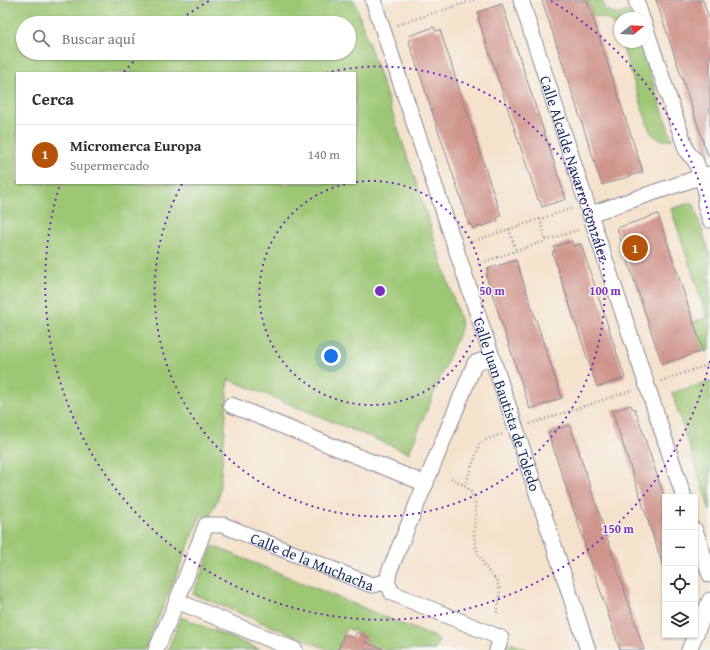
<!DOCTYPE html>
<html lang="es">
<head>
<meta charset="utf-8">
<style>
	body { margin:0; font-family:"Gentium Book Plus",serif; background:#f2f2f3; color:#2b2b33 }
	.controls { position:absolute; right:12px; bottom:12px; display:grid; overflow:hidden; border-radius:0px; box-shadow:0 1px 3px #0004 }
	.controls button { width:36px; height:36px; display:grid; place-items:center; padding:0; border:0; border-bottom:1px solid #e1e1e2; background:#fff; color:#2b2b33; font:20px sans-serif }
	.compass { position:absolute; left:614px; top:12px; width:36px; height:36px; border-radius:50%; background:#fff; box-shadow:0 1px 3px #0004; rotate:72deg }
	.you { position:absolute; left:331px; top:356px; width:14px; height:14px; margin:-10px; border:3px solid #fff; border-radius:50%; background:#1a73e8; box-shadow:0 0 0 6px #1a73e833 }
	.badge { display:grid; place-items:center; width:26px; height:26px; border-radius:50%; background:#b45309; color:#fff; font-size:13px; font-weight:700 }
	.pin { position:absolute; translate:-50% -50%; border:2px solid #fff; box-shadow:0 1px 4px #0006 }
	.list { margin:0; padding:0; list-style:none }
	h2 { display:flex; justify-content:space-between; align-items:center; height:52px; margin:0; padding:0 16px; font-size:17px }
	h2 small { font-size:13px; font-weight:400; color:#7c7c81 }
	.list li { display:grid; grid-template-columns:26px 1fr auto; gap:12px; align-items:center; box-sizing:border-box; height:60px; padding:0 16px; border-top:1px solid #e1e1e2 }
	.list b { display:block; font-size:15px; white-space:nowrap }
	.list p { margin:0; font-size:13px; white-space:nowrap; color:#7c7c81 }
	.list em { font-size:13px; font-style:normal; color:#7c7c81 }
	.icon { flex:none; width:22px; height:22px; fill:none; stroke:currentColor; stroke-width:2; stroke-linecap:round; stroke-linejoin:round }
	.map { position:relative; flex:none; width:710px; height:650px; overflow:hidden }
	.search { position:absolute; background:#fff; box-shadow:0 1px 3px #0004; left:16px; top:16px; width:340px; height:44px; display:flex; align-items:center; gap:10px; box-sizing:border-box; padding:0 14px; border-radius:22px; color:#7c7c81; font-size:15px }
	.panel { position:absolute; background:#fff; box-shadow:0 1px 3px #0004; left:16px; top:72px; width:340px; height:112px; border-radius:0px }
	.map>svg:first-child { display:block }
	.green { fill:#9dc774; stroke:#5c7b69; fill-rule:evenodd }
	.building { fill:#cf948b }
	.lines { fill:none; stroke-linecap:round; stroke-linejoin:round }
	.minor-casing { stroke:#888895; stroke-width:17 }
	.path { stroke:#888895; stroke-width:2.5; stroke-dasharray:1 3; stroke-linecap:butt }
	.minor { stroke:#fff; stroke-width:15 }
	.ring { fill:none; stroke:#7b2cbf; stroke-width:2; stroke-dasharray:2 4 }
	.labels { text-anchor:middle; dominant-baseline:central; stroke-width:3; stroke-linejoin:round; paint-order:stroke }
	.street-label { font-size:15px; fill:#1b2f5e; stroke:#f6f6f2 }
	.centre { fill:#7b2cbf; stroke:#f6f6f2; stroke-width:2 }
	.ring-label { font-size:12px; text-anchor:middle; font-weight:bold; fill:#7b2cbf; stroke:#f6f6f2; stroke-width:3; stroke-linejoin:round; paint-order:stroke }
</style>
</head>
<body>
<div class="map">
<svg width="710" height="650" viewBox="0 0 710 650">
	<rect width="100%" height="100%" fill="#f6f6f2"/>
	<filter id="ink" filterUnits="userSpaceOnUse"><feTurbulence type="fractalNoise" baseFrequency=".025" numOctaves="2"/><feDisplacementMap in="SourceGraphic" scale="8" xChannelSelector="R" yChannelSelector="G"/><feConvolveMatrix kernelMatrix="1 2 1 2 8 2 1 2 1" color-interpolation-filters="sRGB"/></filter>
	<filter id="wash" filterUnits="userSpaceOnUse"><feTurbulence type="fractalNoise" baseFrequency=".012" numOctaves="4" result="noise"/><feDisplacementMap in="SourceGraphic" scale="16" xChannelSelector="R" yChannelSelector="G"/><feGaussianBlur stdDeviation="0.9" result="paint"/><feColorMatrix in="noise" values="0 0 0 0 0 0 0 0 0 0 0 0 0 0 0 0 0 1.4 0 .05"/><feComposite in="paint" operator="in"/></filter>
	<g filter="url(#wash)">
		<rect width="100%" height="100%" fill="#f5e2cc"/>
		<path class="green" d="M0,0H354L422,200L462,326L409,453L228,379L225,430L219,496L210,516L201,515L145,650H0ZM23,23H349V53H23ZM17,73H355V183H17Z
			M587,0H598L603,2L605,11L610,10L611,13L614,12L615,15L629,11L632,18H620V40L616,28L607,19L593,16Z
			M621,42H640L672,140C662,141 654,139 649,129Z
			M693,202L710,255V349L703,351L693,322L707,317L671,209Z
			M710,381V511L672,393Z
			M213,546L439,639L435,650H362L367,637L347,628L338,650H329L193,594Z
			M181,617L261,650H168Z
			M511,643L527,650H508Z"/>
		<g id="blocks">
			<path class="building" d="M542,0H587L643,172L602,185Z
				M656,0H703L710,22V156H708Z
				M502,4L566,199L542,207L540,200H538L478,18H480L478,12Z
				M434,27L436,31L440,30L501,216L497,217L498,221L473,229L471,224L469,225L466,214L409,42L411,41L409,36Z
				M658,214L703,351L662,364L617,228Z
				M572,241L573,246L581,244L625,378L597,387L552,252L555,251L554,247Z
				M516,260L562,398L530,409L486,275L488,274L487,269Z
				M631,405L632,408L635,409L665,499V566H663L612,411Z
				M570,425L602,522L644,650H620L572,505L548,432Z
				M357,632L368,637L365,642L383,649V650H338L344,634L354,638Z"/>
		</g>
	</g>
	<g filter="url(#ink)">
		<use href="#blocks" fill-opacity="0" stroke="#888895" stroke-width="1"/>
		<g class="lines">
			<defs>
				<g id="minor">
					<path id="s1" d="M373,0L516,429L588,650"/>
					<path id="s2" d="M521,0L590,214L684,497"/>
					<path d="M636,0L642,18"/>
					<path d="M644,23L687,152L695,160L701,176L706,192L705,204L710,220"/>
					<path d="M590,214L709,174"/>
					<path d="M231,405L426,484"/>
					<path d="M695,530L710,575"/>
					<path d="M387,584L389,572L475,363L492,357"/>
					<path d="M177,601L295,650"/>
					<path id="s3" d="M156,650L177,601L206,525H223L369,584L373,585L380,583L387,584L390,588L392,593L501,638L497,650"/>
					<path d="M689,650L710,600"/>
				</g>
			</defs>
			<use href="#minor" class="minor-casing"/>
			<path class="path" d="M397,25L474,0
				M540,219L546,240
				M509,229L516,251
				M471,242L573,208
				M478,264L580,229
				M661,381L710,364
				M530,424L633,390
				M451,478C458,482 468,486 471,492C481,509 470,530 476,547C478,556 484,564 489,572C492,575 495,578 497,582C502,592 499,604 496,615
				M465,486L480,443L485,440L502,434"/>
			<use href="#minor" class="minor"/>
		</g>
	</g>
	<g class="ring">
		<path d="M356 182A112 112 0 1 1 350 183"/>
		<path d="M326 73A225 225 0 1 1 182 184"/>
		<path d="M710 361A337 337 0 1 1 60 184M124 72A337 337 0 0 1 140 55M177 22A337 337 0 0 1 209 1M551 1A337 337 0 0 1 710 221"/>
	</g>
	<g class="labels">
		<g class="street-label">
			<text stroke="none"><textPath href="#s2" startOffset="177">Calle Alcalde Navarro González</textPath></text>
			<text stroke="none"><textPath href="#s1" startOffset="426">Calle Juan Bautista de Toledo</textPath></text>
			<text stroke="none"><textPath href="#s3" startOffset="248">Calle de la Muchacha</textPath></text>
		</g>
	</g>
	<circle cx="380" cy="291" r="6" class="centre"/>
	<g class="ring-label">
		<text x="492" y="295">50 m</text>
		<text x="605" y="295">100 m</text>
		<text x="618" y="533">150 m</text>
	</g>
</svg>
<div class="controls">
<button>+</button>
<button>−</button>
<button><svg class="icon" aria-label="locate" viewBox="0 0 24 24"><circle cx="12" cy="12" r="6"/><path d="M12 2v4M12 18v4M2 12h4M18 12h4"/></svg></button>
<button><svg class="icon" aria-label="layers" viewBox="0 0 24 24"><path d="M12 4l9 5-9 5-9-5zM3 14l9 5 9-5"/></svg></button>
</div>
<svg class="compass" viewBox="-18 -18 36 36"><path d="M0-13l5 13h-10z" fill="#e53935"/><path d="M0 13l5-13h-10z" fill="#7c7c81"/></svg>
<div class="you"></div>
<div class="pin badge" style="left:635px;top:248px">1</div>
<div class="search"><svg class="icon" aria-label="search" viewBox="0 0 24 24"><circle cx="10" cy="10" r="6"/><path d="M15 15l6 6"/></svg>Buscar aquí</div>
<section class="panel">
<h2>Cerca<small></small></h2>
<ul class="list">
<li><span class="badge">1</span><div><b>Micromerca Europa</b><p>Supermercado</p></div><em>140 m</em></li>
</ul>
</section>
</div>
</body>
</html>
